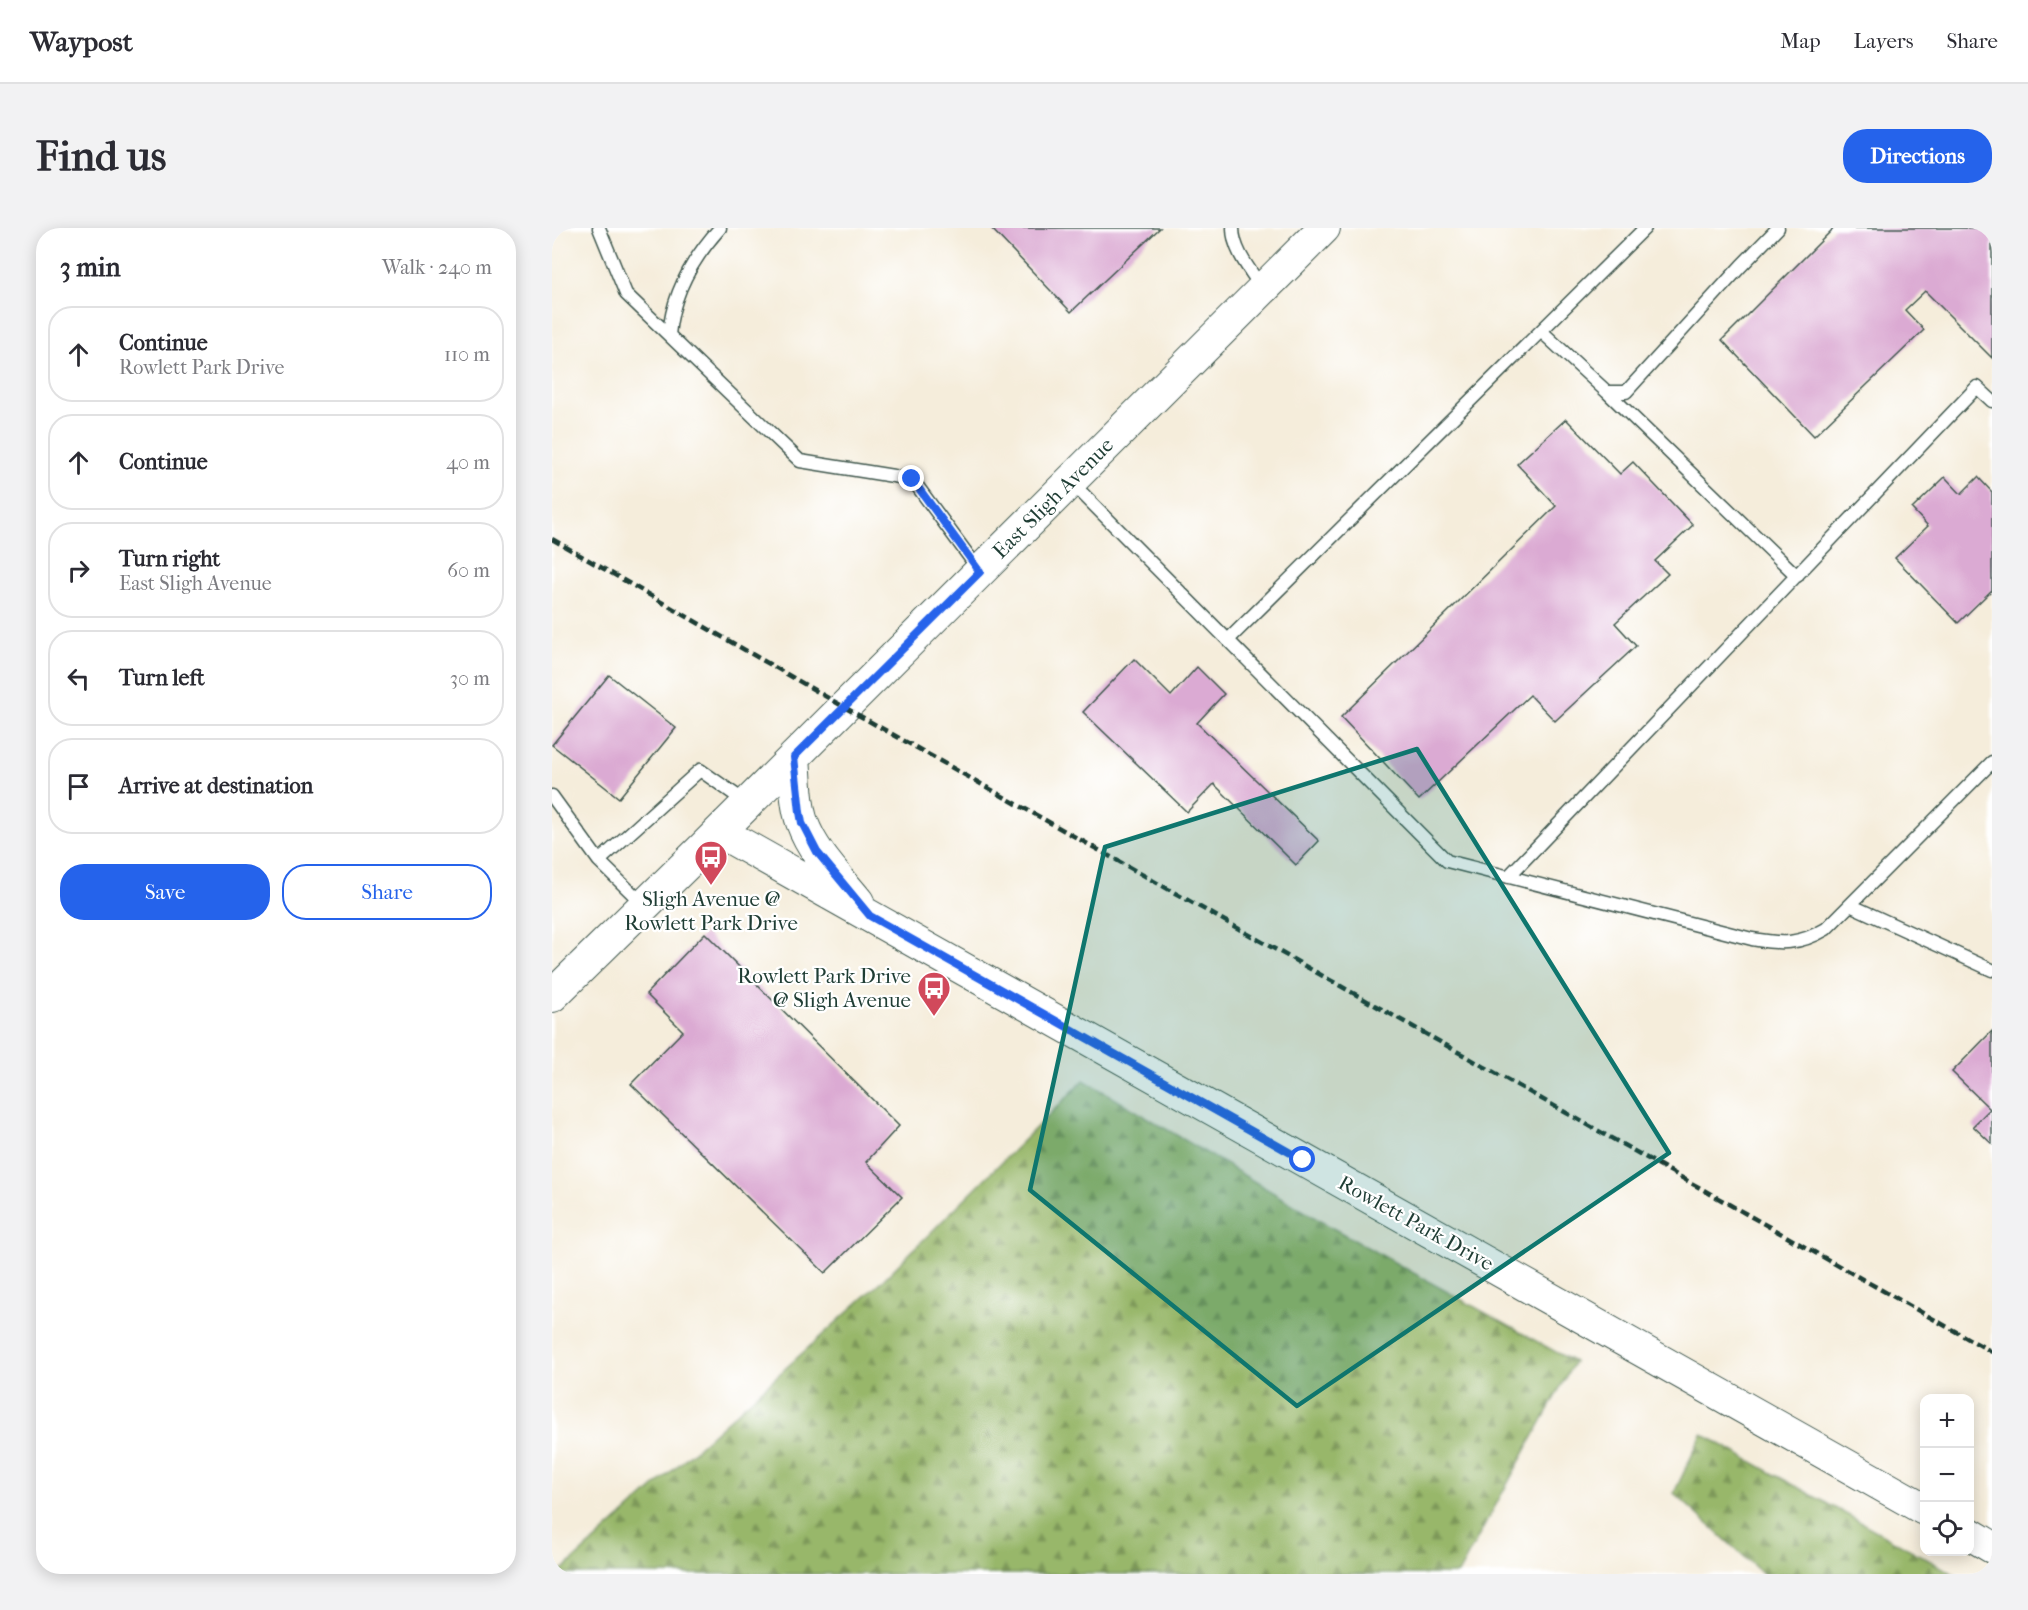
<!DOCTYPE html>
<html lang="en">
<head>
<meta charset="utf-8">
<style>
	body { margin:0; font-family:"IM FELL French Canon",serif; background:#f2f2f3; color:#2b2b33 }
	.controls { position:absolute; right:18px; bottom:18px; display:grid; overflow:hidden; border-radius:12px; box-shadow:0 3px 15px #0003 }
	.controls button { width:54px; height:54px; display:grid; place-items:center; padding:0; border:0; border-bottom:2px solid #e1e1e2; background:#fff; color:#2b2b33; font:30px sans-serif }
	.stop { position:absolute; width:18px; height:18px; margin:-14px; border:4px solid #2563eb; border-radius:50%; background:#fff }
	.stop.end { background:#2563eb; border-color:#fff; box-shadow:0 2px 6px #0008 }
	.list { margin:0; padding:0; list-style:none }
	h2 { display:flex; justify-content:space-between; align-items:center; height:78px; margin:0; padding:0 24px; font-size:26px }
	h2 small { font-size:20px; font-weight:400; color:#7c7c81 }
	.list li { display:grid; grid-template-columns:39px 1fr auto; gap:18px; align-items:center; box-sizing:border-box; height:96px; margin:0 12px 12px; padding:0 12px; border:2px solid #e1e1e2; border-radius:24px }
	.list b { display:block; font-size:22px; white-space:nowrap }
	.list p { margin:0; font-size:20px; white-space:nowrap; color:#7c7c81 }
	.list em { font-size:20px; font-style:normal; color:#7c7c81 }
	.actions { display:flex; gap:12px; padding:18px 24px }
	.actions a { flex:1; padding:14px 0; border:2px solid #2563eb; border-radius:24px; text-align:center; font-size:21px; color:#2563eb }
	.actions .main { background:#2563eb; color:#fff }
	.icon { flex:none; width:33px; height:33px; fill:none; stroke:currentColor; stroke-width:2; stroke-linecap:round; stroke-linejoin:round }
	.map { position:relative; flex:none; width:1440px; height:1346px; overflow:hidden; border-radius:24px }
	header { display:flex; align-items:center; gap:36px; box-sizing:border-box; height:84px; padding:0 30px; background:#fff; border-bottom:2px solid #e1e1e2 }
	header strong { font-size:28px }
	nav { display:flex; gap:33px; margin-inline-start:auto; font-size:21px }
	.intro { display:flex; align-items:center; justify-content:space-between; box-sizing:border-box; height:144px; padding:0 36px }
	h1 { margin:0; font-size:42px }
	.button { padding:15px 27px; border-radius:24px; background:#2563eb; color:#fff; font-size:21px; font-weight:700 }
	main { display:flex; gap:36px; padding:0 36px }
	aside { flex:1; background:#fff; border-radius:24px; box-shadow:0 3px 15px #0003 }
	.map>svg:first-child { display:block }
	.forest { fill:url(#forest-firs); stroke:#5c7a4f; stroke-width:1.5 }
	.building { fill:#dbaad3 }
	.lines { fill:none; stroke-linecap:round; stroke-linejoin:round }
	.service-casing { stroke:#3f574d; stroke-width:15 }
	.tertiary-casing { stroke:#3f574d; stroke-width:34 }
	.service { stroke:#fff; stroke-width:12 }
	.tertiary { stroke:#fff; stroke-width:32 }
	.rail { stroke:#1f3d34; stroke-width:4.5; stroke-dasharray:9 4.5; stroke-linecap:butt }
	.route { stroke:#2563eb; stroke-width:8 }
	.marked { fill:#0f766e; fill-opacity:0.2; stroke:#0f766e; stroke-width:4.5; stroke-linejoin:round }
	.labels { text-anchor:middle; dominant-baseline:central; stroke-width:4.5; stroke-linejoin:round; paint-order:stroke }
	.street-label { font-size:21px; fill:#1f3d34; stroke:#fff }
	.poi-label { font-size:21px; fill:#1f3d34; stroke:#fff }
</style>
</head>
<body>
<header>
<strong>Waypost</strong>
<nav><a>Map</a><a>Layers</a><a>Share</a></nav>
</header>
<div class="intro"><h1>Find us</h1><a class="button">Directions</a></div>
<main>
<aside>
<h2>3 min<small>Walk · 240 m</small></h2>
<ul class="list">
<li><svg class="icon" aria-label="ahead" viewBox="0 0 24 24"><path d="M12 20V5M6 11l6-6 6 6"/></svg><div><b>Continue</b><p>Rowlett Park Drive</p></div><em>110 m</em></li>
<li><svg class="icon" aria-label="ahead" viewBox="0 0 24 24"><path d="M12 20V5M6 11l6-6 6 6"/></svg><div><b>Continue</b></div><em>40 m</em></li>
<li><svg class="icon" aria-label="right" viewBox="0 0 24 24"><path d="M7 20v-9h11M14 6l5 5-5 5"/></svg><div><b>Turn right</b><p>East Sligh Avenue</p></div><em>60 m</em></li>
<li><svg class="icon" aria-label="left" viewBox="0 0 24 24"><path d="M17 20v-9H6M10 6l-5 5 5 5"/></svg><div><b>Turn left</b></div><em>30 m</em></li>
<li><svg class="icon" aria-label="arrive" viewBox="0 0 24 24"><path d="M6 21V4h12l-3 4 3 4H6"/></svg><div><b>Arrive at destination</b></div></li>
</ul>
<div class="actions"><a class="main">Save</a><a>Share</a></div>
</aside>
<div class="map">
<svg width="1440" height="1346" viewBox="0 0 1440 1346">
	<defs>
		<pattern id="forest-firs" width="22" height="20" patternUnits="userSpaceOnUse" patternTransform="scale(1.5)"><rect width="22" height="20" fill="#98b76a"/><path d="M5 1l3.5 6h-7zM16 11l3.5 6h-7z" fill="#7b9658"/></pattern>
	</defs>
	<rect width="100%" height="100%" fill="#fff"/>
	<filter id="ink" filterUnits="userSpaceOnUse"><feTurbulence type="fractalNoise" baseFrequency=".0167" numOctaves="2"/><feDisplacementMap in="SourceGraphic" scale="12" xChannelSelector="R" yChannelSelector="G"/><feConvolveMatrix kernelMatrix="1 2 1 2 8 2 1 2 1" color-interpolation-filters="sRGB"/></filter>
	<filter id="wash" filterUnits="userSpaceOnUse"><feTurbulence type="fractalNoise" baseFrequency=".008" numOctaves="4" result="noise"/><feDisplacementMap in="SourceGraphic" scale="24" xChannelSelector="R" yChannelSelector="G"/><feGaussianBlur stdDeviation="1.35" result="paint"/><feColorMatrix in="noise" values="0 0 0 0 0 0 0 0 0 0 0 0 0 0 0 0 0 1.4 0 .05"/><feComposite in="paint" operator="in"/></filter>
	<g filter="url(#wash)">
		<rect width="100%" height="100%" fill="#f5eddb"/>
		<path class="forest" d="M532,852L777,998L1022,1134L906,1346H6L330,1053Z
			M1150,1206L1402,1346H1211L1122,1265Z"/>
		<g id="blocks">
			<path class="building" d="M439,0H608L519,84Z
				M1282,0H1440V130L1373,63L1353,82L1372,102L1262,208L1170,112Z
				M1014,191L1068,246L1081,234L1141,297L1103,333L1116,346L1063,395L1084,418L1003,493L978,467L867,572L789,489L1004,278L965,236Z
				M1393,249L1409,266L1426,249L1440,264V362L1406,395L1343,330L1376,298L1360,281Z
				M582,431L619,468L645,439L672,466L645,495L767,613L744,637L662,556L635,584L531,484Z
				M57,447L124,500L67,570L0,517Z
				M153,705L347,898L314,934L350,969L273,1045L79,856L131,803L94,766Z
				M1440,803V916L1421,898L1438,881L1400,844Z"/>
		</g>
	</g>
	<g filter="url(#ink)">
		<use href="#blocks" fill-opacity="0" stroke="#3f574d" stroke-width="1.5"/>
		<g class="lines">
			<defs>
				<path id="service" d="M47,0L74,66L248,233L360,251L427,342
					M681,0C681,22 698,42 710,60
					M989,103L1055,164H1074L1189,38L1226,0
					M117,107C120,67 141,30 168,0
					M1055,164L1245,348
					M519,254L895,633L1200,711C1229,716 1247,717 1274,701L1440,534
					M676,412L1093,0
					M0,568L47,633
					M956,649L1425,159L1440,173
					M92,677L47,633L148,542L195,575
					M1298,677L1440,742"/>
				<path id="tertiary" d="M242,529C244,550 243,574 250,594C261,625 286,649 306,674
					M168,604L1372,1281
					M0,768L152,619L772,0
					M1418,1306L1440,1319"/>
			</defs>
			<use href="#service" class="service-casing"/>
			<use href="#tertiary" class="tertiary-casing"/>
			<use href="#service" class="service"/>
			<use href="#tertiary" class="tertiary"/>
			<path class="rail" d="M0,311L292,479L1440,1124"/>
		</g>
	</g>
	<g class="lines" filter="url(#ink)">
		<path class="route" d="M360,251L428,344L242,529L248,584L250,595L265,624L318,688L751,932"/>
	</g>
	<path class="marked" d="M865,521L1117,925L745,1178L478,962L553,619Z"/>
	<defs>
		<symbol id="bus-pin" viewBox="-11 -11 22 30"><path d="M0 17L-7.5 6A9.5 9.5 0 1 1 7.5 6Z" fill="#d1495b" stroke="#fff"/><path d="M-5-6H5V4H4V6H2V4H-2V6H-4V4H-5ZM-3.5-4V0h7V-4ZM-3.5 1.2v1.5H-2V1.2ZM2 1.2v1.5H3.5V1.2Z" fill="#fff"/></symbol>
	</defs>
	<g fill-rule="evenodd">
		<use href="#bus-pin" x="140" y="610" width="38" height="52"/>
		<use href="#bus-pin" x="363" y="741" width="38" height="52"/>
	</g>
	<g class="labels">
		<g class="street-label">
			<text transform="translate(501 270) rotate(-45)">East Sligh Avenue</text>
			<text transform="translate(864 995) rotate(29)">Rowlett Park Drive</text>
		</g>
		<g class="poi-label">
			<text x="159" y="671">Sligh Avenue @<tspan x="159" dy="24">Rowlett Park Drive</tspan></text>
			<text x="359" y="748" text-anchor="end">Rowlett Park Drive<tspan x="359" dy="24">@ Sligh Avenue</tspan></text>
		</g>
	</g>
</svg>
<div class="controls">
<button>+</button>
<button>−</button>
<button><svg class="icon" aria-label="locate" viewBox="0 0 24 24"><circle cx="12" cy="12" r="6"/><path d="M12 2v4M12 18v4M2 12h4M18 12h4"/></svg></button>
</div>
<div class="stop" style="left:751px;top:932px"></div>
<div class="stop end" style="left:360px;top:251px"></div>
</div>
</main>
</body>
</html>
